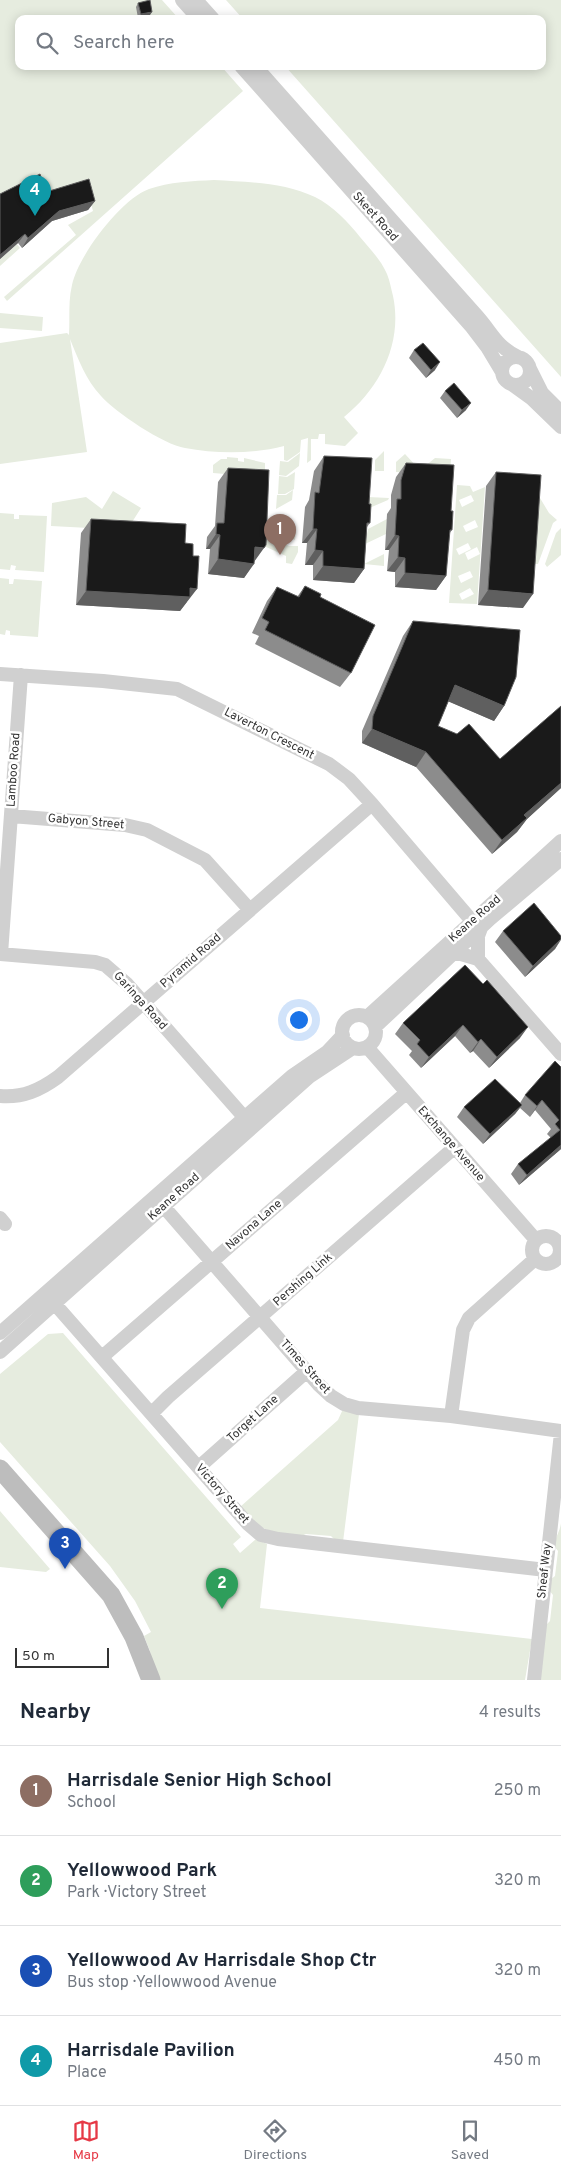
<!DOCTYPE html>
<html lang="en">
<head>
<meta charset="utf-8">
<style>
	body { margin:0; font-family:Overpass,sans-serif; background:#f2f2f3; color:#1f2937 }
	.scale { position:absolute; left:15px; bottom:12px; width:94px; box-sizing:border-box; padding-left:5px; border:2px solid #333; border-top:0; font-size:14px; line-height:18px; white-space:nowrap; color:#333; -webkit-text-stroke:4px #fff; paint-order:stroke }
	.you { position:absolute; left:298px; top:1019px; width:18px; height:18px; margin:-12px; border:4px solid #fff; border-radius:50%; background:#1a73e8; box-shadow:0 0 0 8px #1a73e833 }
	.badge { display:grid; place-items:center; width:32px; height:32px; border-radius:50%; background:#e63946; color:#fff; font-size:16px; font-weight:700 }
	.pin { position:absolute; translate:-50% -41px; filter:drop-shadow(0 1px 2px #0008) }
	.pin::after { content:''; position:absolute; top:26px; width:18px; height:15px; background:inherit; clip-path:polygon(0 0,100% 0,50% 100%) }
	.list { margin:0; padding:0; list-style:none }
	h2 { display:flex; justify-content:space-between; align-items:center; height:65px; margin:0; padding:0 20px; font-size:21px }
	h2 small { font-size:16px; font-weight:400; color:#747a83 }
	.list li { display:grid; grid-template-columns:32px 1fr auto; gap:15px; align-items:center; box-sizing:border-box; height:90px; padding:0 20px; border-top:1px solid #e0e1e3 }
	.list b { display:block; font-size:19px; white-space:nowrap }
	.list p { margin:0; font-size:16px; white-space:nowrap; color:#747a83 }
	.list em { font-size:16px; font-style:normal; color:#747a83 }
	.icon { flex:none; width:28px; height:28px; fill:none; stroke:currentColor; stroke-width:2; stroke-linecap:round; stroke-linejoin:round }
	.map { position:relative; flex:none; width:561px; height:1680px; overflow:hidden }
	.search { position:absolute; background:#fff; box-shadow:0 2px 12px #0003; left:15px; right:15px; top:15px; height:55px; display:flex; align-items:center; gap:12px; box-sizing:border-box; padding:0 18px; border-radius:10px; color:#747a83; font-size:19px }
	.sheet { height:425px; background:#fff }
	nav { display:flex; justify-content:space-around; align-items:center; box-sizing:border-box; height:70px; border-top:1px solid #e0e1e3; background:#fff; font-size:14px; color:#747a83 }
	nav a { display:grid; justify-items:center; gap:2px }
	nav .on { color:#e63946 }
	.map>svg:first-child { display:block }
	.green { fill:#e6ecdf; fill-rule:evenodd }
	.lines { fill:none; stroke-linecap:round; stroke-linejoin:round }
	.street { stroke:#d0d0d0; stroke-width:14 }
	.secondary { stroke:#bdbdbd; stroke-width:19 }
	.wall { fill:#8c8c8c }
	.shaded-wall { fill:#5f5f5f }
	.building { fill:#1a1a1a; stroke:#5f5f5f }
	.labels { text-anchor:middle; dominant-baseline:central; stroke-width:5; stroke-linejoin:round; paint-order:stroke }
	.street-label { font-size:12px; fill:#333; stroke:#fff }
</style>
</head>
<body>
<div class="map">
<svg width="561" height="1680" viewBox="0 0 561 1680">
	<rect width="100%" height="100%" fill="#fff"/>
	<path class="green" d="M0,0H162L179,19H19V66H221L243,91L7,301L4,297L76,235L68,225L93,211L85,184L38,197L31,179H29L0,194Z
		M226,0H561V377L285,66H542V19H243Z
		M214,180C247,182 284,182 315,197C332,205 349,223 360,237C370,249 381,260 387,274C390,281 391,289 393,296C403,343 380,388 344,417L358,433L345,446L325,444V434H319L318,439H311V460L307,463L308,438L301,440L300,452L287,461L284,460V446C254,454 216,454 185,448C164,445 115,412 101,396C86,380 78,359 70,339L87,452L0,464V343L67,333L69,335C70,319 68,301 72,285C78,256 121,199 149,189C169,182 193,181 214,180Z
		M17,244L20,248L0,266V259Z
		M0,313L43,317L42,331L0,328Z
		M384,451V471H375V460Z
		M300,453L299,466L286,476L279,475L280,461L288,462Z
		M405,454L417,467H424L435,458L451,459L450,476L396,472V462Z
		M227,457L238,458V461L244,462V458L265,463V472L249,476L213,473V465L221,459H227Z
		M295,472L294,489L285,494H278L279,476L287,477Z
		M457,485L470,486L473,492L485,487L477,604L449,603ZM471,495L474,501L462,507L459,500ZM475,520L478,527L466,532L463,526ZM468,543L471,549L459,555L456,549ZM477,547L480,554L468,560L465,553ZM470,571L473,577L461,583L458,576ZM470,588L474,594L462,600L459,594Z
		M293,490L292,500L276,509L277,495H286Z
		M113,491L141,508L127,530L51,526L52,503L86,497L102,509Z
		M537,493L549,513L557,520L553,523L538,564H532Z
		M368,497L389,498L388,500L367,509Z
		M0,513L14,514V519H19V515L47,516L44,572L15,570L16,566L11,565L10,570L0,569Z
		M387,519L386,534L365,544L368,529Z
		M296,526L295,540L282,535Z
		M561,528V555L547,567L545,564L556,533Z
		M265,535L289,546H298V552L292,564L286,563V556L264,546Z
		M384,554V566L364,564Z
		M0,578L9,579V584H13L14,579L42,581L38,637L10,635V631L6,630L5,635L0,634Z
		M63,1333L241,1537L233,1544L240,1553L256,1539L267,1544L260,1608L532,1639L525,1680H155L150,1651L144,1636L151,1632L135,1601L110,1566L0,1442V1374L48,1334Z
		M343,1409L359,1414L343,1542L336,1541L331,1536L306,1534L299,1537L278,1534L260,1527L240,1507L338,1420Z
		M0,1511L50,1569L46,1572L0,1567Z
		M561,1523V1680H540L545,1626L550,1621L553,1595L549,1590L550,1580L555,1576L558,1551L554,1546C555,1537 560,1532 561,1523Z"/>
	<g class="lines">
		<path class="street" d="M182,0L199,19
			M196,0L213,19
			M241,66L471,326L487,347L502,372
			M255,66L477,316C493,334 495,345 518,357
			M502 371a14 14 0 1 1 28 0a14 14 0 1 1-28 0Z
			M530,369L542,393L561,412
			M513,385L531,398L561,427
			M0,674L103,681L177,689L329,764L349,779L372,804L472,921
			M11,816L125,825L147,830L205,860L250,910
			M454,952L478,959V936L481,928
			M0,954L95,962L105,965L127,984L244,1117
			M1,954L21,675
			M478,959L561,1054
			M342 1032a17 17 0 1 1 34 0a17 17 0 1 1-34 0Z
			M367,1017L561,841
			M375,1027L490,919L561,859
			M367,1047L536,1240
			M0,1096C23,1098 40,1090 58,1077L372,804
			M164,1207L318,1384L331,1396L344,1404L358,1408L451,1416L561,1431
			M0,1218L5,1224
			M532 1250a14 14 0 1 1 28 0a14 14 0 1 1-28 0Z
			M54,1303L248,1524L261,1535L278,1539L546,1570
			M0,1333L292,1076L327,1052L343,1035
			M0,1352L309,1077L353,1048
			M102,1357L406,1093
			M152,1413L168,1397L454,1148
			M451,1416L463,1330L469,1318L535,1259
			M199,1467L307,1371
			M534,1680L561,1433"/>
		<path class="secondary" d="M0,1469L111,1595L134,1637L151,1680"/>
	</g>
	<path class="wall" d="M138,3L150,15L138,18L136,7Z
		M46,192L95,201L88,210L52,221L22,248L18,243L0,259V194Z
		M414,350L435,370L426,378L409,358Z
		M445,391L466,410L457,418L440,398Z
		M324,456L369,504L370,523L367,527L364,569L354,583L313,580V565H305L307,543H302L305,507L309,500L314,471Z
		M406,463L451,511L452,530L449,534L446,576L436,590L395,587V572L387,571L389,550H385L387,514L391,508V495L396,477Z
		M228,468L254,562L244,578L208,574L210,549H206L207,537L215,526L218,482Z
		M496,472L523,608L478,605L486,486Z
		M91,519L187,603H186L180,611L76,605L81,533Z
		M305,586L320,597L351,673L340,687L255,644L259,636L252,633L267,601L277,587L297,597Z
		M413,621L504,706L494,721L448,701L438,726L500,759L561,706V788L527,819L517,832L492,854L416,767L362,743V731L403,636Z
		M503,931L561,936V940L555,949L525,977L495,942Z
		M465,965L520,1038L489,1068L473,1051L470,1053L455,1036L421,1068L409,1055L412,1051L395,1034L403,1023Z
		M561,1067V1149L519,1185L511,1174L518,1164L551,1138L547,1134L551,1129L535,1110L530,1117L520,1108L515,1114L483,1144L457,1117L464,1107L520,1103L525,1095Z"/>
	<path class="shaded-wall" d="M152,12L150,15L138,18L141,14Z
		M95,201L88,210L52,221L22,248L28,238L59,211Z
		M25,234L18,243L0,259V255Z
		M440,362L435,370L426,378L431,370Z
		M471,403L466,410L457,418L462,410Z
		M313,529H317L307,543H302Z
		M216,534L220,535L210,549H206Z
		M395,535L399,536L389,550H385Z
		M255,547L264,548L254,562Z
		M315,550L323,551L313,565H305Z
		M398,557L405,558L395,572L387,571Z
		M218,559L254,564L244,578L208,574Z
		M323,566L364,569L354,583L313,580Z
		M405,573L446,576L436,590L395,587Z
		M190,588L197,589L180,611L76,605L86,591Z
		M488,590L533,594L523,608L478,605Z
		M455,685L504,706L494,721L445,700Z
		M372,729L426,752L416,767L362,743Z
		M561,783V788L527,819L517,832L492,854L502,840L524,815Z
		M561,939L555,949L525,977L533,966Z
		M463,1025L455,1036L421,1068L429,1057Z
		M528,1027L520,1038L489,1068L497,1057Z
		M481,1039L473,1051L470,1053L478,1042Z
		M542,1100L535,1110L530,1117L537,1106Z
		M522,1105L515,1114L483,1144L490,1134Z
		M561,1145V1149L519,1185L527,1175Z"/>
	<path class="building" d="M150,0L152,12L141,14L138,3Z
		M40,174L46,192L89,179L95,201L59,211L28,238L25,234L0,255V194Z
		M423,343L440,362L431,370L414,350Z
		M454,383L471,403L462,410L445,391Z
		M324,456L372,458L369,504H371L370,523H367L364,569L323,566V551L315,550L317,529H313L315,492L319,493Z
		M406,463L454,465L451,511H453L452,530H450L446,576L405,573V558L398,557L399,536L395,535L397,499H401V480Z
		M228,468L269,470L266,545L264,548L255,547L254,564L218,559L220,535L216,534L217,523H224Z
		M496,472L541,475L533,594L488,590Z
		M91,519L186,524L185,543L193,544V556H199L197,589L190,588V597L86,591Z
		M305,586L321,594L320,597L375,625L351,673L265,630L269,622L262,618L277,587L299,597Z
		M413,621L520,630L516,677L504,706L455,685L438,726L457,734L469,724L500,759L561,706V783L524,815L527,818L502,840L426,752L372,729L373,716Z
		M534,903L561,936V939L533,966L503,931Z
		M465,965L483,984L487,980L528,1027L497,1057L481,1039L478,1042L463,1025L429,1057L417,1044L420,1040L403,1023Z
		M555,1061L561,1067V1145L527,1175L518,1164L560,1130L555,1124L559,1120L542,1100L537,1106L525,1095Z
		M495,1079L522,1105L490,1134L464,1107Z"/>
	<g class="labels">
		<g class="street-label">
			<text transform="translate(375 217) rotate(48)">Skeet Road</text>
			<text transform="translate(269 734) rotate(27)">Laverton Crescent</text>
			<text transform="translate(14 770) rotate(-86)">Lamboo Road</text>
			<text transform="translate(86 822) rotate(5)">Gabyon Street</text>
			<text transform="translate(475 919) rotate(-41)">Keane Road</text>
			<text transform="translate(191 961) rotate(-41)">Pyramid Road</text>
			<text transform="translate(140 1001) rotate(48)">Garinga Road</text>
			<text transform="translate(451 1144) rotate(49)">Exchange Avenue</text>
			<text transform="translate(174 1197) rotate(-42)">Keane Road</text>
			<text transform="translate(254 1225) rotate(-41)">Navona Lane</text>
			<text transform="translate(303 1280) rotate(-41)">Pershing Link</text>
			<text transform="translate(305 1367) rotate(48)">Times Street</text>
			<text transform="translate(253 1419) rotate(-42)">Torget Lane</text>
			<text transform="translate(222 1494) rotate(49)">Victory Street</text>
			<text transform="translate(545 1571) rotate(-84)">Sheaf Way</text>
		</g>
	</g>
</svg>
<div class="scale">50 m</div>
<div class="you"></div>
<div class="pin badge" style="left:280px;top:555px;background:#8d6e63">1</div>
<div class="pin badge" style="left:222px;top:1609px;background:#2e9e5b">2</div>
<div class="pin badge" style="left:65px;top:1569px;background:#1a4fb4">3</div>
<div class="pin badge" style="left:35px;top:216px;background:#0f9aa8">4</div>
<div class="search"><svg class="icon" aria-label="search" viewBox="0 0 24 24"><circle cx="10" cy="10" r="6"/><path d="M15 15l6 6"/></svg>Search here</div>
</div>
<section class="sheet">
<h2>Nearby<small>4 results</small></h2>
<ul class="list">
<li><span class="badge" style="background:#8d6e63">1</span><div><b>Harrisdale Senior High School</b><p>School</p></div><em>250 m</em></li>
<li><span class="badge" style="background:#2e9e5b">2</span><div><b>Yellowwood Park</b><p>Park · Victory Street</p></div><em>320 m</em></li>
<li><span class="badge" style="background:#1a4fb4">3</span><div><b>Yellowwood Av Harrisdale Shop Ctr</b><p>Bus stop · Yellowwood Avenue</p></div><em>320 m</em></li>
<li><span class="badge" style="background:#0f9aa8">4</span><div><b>Harrisdale Pavilion</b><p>Place</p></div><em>450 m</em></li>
</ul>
</section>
<nav>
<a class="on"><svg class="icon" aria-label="map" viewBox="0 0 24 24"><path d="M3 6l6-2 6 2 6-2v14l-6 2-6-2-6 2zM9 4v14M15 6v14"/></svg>Map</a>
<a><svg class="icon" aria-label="directions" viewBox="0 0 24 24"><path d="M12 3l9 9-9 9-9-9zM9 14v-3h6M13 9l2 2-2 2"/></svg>Directions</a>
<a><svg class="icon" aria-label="saved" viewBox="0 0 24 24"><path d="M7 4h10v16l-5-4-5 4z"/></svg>Saved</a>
</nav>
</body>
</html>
